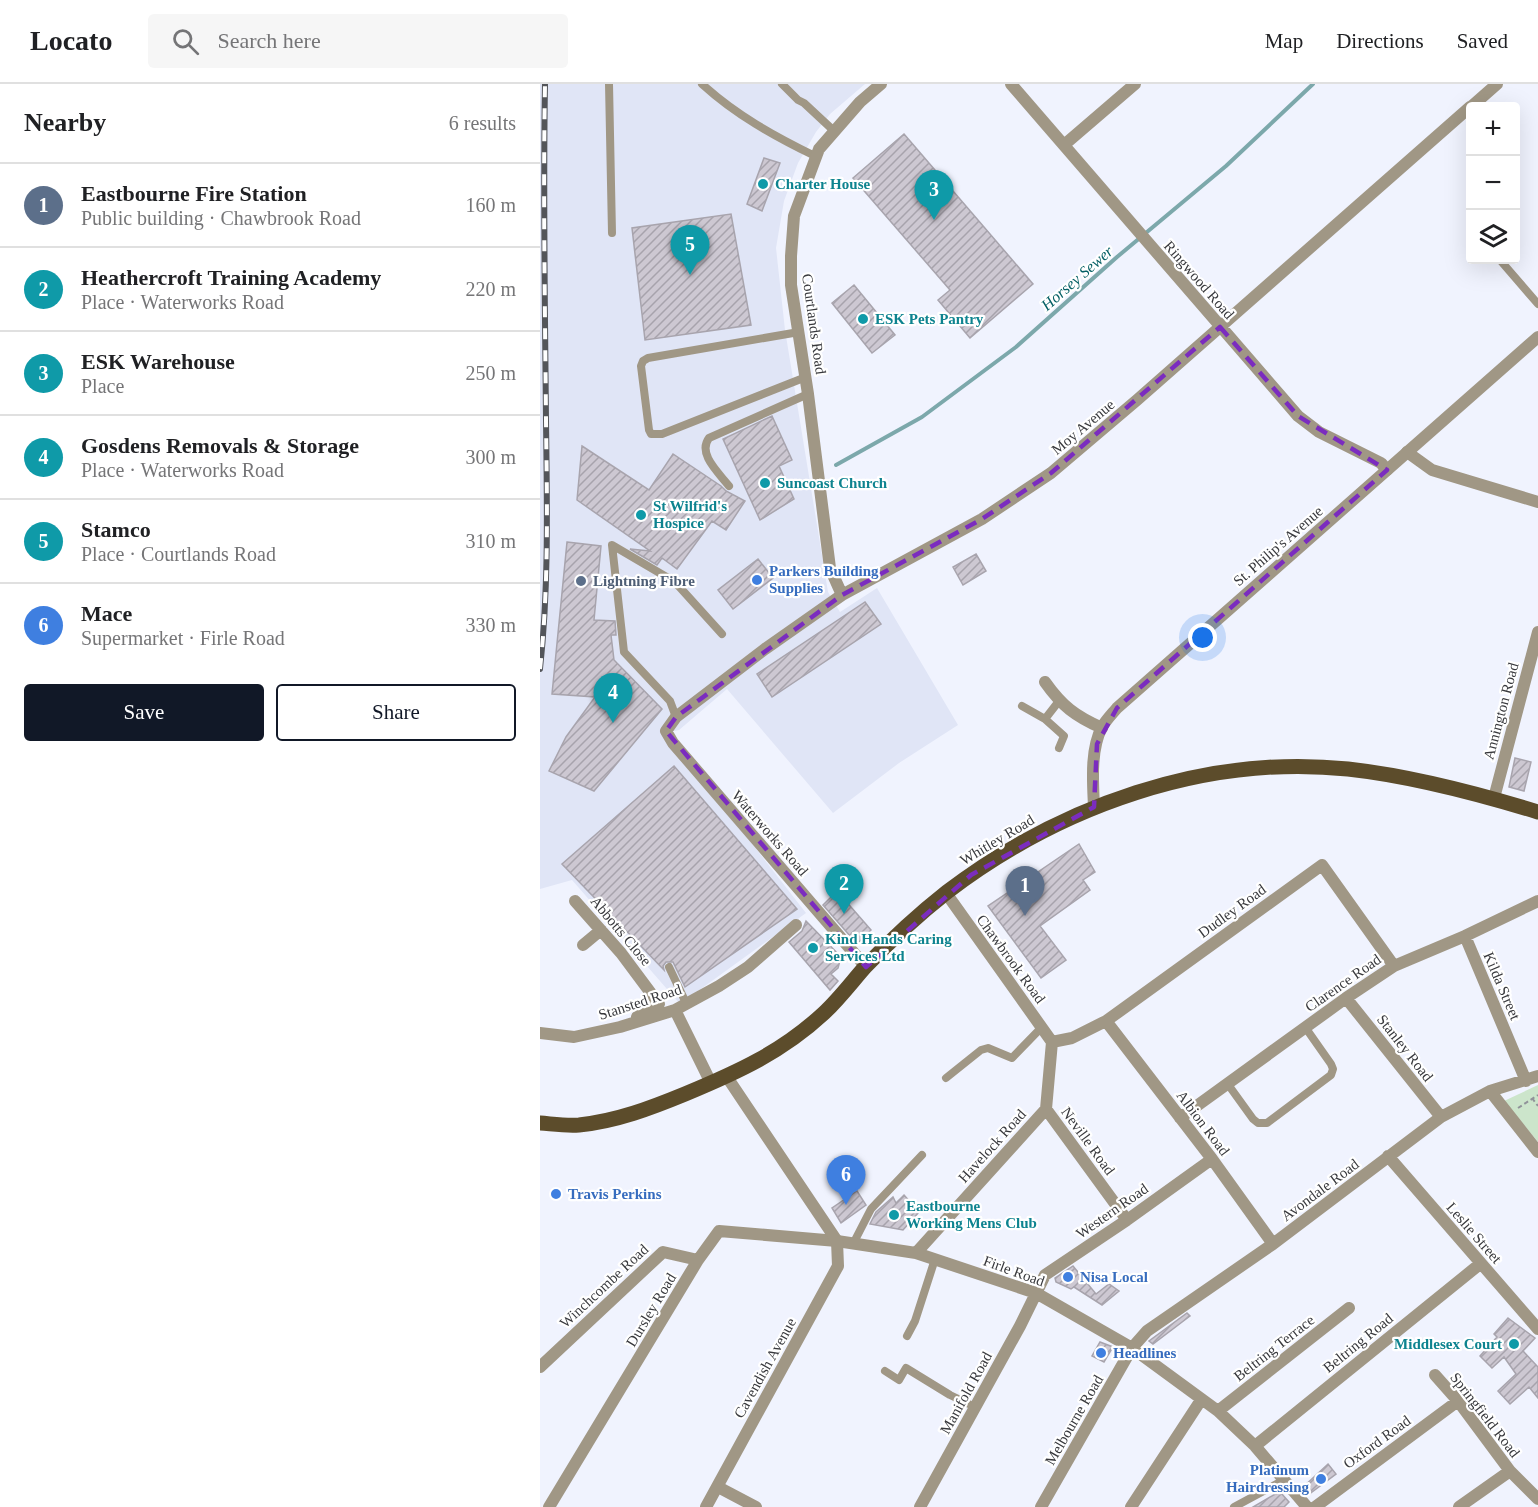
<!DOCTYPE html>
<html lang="en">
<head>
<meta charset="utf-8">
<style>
	body { margin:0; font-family:Georgia,serif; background:#f6f6f6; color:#202124 }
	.controls { position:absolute; right:18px; top:18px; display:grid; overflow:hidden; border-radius:6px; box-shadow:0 6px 24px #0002 }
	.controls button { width:54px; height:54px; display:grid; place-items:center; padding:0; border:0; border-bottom:2px solid #e0e0e0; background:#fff; color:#202124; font:30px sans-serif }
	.you { position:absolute; left:663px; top:554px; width:21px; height:21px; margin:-15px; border:4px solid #fff; border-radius:50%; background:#1a73e8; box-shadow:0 0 0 9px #1a73e833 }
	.badge { display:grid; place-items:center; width:39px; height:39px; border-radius:50%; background:#111827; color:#fff; font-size:20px; font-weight:700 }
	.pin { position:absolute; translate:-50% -50px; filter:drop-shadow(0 2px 3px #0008) }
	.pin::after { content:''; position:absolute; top:32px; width:21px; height:18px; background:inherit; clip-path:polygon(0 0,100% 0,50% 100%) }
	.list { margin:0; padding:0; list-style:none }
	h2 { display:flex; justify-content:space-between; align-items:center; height:78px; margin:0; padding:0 24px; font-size:26px }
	h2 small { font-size:20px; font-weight:400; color:#757577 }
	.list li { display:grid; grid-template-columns:39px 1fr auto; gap:18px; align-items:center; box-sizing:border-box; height:84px; padding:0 24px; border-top:2px solid #e0e0e0 }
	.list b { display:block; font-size:22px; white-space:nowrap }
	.list p { margin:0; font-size:20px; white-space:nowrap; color:#757577 }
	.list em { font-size:20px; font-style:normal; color:#757577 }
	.actions { display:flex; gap:12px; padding:18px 24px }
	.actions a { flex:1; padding:14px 0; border:2px solid #111827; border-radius:6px; text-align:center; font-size:21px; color:#111827 }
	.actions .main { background:#111827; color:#fff }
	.icon { flex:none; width:33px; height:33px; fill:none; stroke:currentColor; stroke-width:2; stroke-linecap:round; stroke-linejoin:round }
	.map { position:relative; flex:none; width:998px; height:1423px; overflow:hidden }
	header { display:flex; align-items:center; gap:36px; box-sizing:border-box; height:84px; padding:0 30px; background:#fff; border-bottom:2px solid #e0e0e0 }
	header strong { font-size:28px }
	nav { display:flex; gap:33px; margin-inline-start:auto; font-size:21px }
	.search { width:420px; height:54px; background:#f6f6f6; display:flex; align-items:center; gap:15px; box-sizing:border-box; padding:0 21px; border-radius:6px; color:#757577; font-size:22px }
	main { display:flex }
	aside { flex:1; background:#fff }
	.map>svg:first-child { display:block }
	.built { fill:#e0e5f6 }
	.green { fill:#cce5cb }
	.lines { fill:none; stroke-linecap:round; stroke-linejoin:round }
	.stream { stroke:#7ca8ab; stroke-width:4 }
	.building { fill:url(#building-hatch); stroke:#a8a4ad; stroke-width:1.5 }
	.path { stroke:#909299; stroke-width:2; stroke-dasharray:4.5 3; stroke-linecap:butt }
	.service { stroke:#a09785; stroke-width:8 }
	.minor { stroke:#a09785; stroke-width:12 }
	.tertiary { stroke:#a09785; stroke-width:12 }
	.primary { stroke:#5c4c2b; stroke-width:15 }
	.rail-casing { stroke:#53555a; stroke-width:6 }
	.rail { stroke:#fff; stroke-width:4; stroke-dasharray:11; stroke-linecap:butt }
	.marked { fill:none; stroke:#7b2cbf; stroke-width:4.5; stroke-dasharray:12 8; stroke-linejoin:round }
	.culture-dot { fill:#0f9aa8; stroke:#fff; stroke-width:2 }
	.shop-dot { fill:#3f7fe0; stroke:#fff; stroke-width:2 }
	.service-dot { fill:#5c6f8a; stroke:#fff; stroke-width:2 }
	.labels { text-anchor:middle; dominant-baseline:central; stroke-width:4.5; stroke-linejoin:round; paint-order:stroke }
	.culture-label { font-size:15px; font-weight:bold; fill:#0d838f; stroke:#fff; text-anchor:start }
	.street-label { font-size:15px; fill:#38393d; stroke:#fff }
	.shop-label { font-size:15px; font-weight:bold; fill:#366cbe; stroke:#fff; text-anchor:start }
	.service-label { font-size:15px; font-weight:bold; fill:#4e5e75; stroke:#fff; text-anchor:start }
	.water-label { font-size:16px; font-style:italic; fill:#056065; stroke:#fff }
</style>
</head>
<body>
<header>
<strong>Locato</strong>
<div class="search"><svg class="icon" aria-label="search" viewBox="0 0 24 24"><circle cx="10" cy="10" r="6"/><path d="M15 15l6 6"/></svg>Search here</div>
<nav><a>Map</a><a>Directions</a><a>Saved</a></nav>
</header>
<main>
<aside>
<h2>Nearby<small>6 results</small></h2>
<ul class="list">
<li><span class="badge" style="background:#5c6f8a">1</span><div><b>Eastbourne Fire Station</b><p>Public building · Chawbrook Road</p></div><em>160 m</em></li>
<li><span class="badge" style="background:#0f9aa8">2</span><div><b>Heathercroft Training Academy</b><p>Place · Waterworks Road</p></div><em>220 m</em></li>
<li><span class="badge" style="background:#0f9aa8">3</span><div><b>ESK Warehouse</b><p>Place</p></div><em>250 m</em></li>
<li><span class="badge" style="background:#0f9aa8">4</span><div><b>Gosdens Removals &amp; Storage</b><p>Place · Waterworks Road</p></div><em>300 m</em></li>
<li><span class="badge" style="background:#0f9aa8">5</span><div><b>Stamco</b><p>Place · Courtlands Road</p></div><em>310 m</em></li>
<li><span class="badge" style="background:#3f7fe0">6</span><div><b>Mace</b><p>Supermarket · Firle Road</p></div><em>330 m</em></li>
</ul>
<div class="actions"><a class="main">Save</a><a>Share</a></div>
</aside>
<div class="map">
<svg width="998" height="1423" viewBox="0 0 998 1423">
	<defs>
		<pattern id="building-hatch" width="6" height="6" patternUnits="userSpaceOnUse" patternTransform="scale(1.5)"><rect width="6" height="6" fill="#cdc8d2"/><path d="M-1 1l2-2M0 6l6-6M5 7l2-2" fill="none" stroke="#a7a3ac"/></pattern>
	</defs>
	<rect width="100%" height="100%" fill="#f0f3fe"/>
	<path class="built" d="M0,0H325L290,30L276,48L258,79L244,117L236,164L245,246L288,508L300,528L337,504L418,641L359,679L293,729L187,605L139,646L126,649L266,829L140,920L32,796L0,805Z"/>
	<path class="green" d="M998,1001V1058L964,1017Z"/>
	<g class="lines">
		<path class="stream" d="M296,381L382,333L476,263L577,173L686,82L773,0"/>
	</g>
	<path class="building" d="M364,50L493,200L430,254L398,216L410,206L313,94Z
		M224,74L240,79L222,127L207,120Z
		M191,130L211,241L105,256L92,144Z
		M314,201L355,251L332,269L292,219Z
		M232,332L252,376L239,382L254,415L220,436L183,355Z
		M42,362L109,406L133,370L181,402L186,407L205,417L186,446L172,437L137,485L122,474L117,481L90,465L110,467L37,416Z
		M27,458L61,462L54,536L75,537L76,551H71L74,576L122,625L54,707L9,687L26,653L55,613L12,610Z
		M436,470L446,487L423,501L413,483Z
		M218,475L233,494L193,525L178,506Z
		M325,518L341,540L232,613L217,590Z
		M975,674L991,678L984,707L969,703Z
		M134,682L257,825L145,903L133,878H126L123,882L124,886L22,780Z
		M539,760L555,788L543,796L550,806L500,842L526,876L501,894L448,822Z
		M297,807L331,846L317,860L283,821Z
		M266,837L301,873L298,884L291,890L298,897L290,906L249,858L262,847Z
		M317,1107L326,1121L301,1139L292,1124Z
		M364,1111L379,1128L363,1146L330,1140L336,1128L353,1113L356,1119Z
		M533,1182L556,1210L569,1200L579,1207L562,1221L534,1203L531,1205L516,1198L515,1194Z
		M647,1229L650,1232L613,1260L609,1257Z
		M968,1234L995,1254L983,1267L998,1283V1314L989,1303L970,1320L958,1307L976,1290L964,1273L952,1284L940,1272L957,1253L954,1250Z
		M560,1258L573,1263L564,1278L552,1272Z
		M788,1380L796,1390L768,1411L762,1404Z
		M737,1409H741L749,1418L744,1423H713Z"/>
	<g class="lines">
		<path class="path" d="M992,1014L998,1022
			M978,1024L998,1011"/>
		<path class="service" d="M69,0L72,149
			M162,0C196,31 234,52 275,72
			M242,0L258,16L264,19L293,46
			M960,176L998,220
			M259,248L108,274L103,277L101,282L109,346L111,350H122L266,293
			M189,402C179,389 157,370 169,354L268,310
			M482,622L505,635
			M136,633L130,617L84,568L72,461L135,498L182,550
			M519,664L524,652L505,635L519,617
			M129,883L147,921
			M406,994L441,966L448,964L472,974L502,943
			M687,999L713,1035L718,1039H727L791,991L793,985L791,980L765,943
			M313,1160L331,1125L382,1071
			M367,1252L375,1237L395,1175
			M345,1287L359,1296L366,1284L410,1311L435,1323
			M694,1423L744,1396"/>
		<path class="minor" d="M471,0L758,332L779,348L841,379L847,386
			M932,22L957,0
			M524,61L595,0
			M867,368L892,386L998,418
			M302,511L290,484L268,310L251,201V172L254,132L279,65L320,18L341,0
			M505,598C522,622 535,632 562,644
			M954,714L998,548
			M406,809L512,958
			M35,817L81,869L119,920L97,933
			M925,852L986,997
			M43,861L61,846
			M326,883L133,659L126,647L136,633L225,565L302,511L442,435L511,389L597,316L930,23
			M806,914L901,1033
			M135,926L171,999
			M566,937L672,1075L733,1160
			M0,949L34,953L80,943L135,926L179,902L208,883L256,841
			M512,958L532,954L566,937L782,781L854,882
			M950,1007L998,1068
			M506,1025L587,1136
			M640,1034L806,914L854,882L925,852L998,817
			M848,1072L998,1245
			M376,1169L506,1025L512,958
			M0,1283L123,1168L158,1176
			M895,1291L918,1317L970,1387L998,1415
			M678,1327L809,1224
			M715,1362L940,1180
			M178,1403L216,1423
			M9,1423L158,1176L179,1147L297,1157L376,1169L496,1209L592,1264L678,1327L715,1362L767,1423
			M380,1423L480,1242L505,1191L587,1136L672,1075
			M501,1423L592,1264L607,1247L733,1160L901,1033L950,1007L998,992
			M591,1423L661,1316
			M775,1423L918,1317
			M919,1423L970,1387"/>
		<path class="tertiary" d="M554,723C553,699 550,666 562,643C566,636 572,630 577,624L998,253
			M166,1423L298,1182L297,1157L187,993"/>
		<path class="primary" d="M0,1039C13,1040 26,1042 39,1041C77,1037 111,1024 145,1010C198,988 242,968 284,929C299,915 311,899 325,883C349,858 379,830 407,808C520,722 665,670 808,685C872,692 936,709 998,728"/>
		<defs>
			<path id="rail" d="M0,585C9,502 7,419 6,336C5,224 3,112 5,0"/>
		</defs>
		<use href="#rail" class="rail-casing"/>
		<use href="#rail" class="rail"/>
	</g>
	<path class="marked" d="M680,243L758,332L847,386L577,624L557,660L554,723L431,791L326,883L126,647L136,633L302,511L442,435L511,389Z"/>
	<g class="culture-dot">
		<circle cx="223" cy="100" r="6"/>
		<circle cx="323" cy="235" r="6"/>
		<circle cx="225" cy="399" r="6"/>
		<circle cx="101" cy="431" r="6"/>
		<circle cx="273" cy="864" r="6"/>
		<circle cx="354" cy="1131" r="6"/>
		<circle cx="974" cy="1260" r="6"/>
	</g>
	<g class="shop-dot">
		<circle cx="217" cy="496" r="6"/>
		<circle cx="16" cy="1110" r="6"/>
		<circle cx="528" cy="1193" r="6"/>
		<circle cx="561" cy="1269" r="6"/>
		<circle cx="781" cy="1395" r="6"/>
	</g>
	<circle class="service-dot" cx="41" cy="497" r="6"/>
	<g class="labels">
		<g class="culture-label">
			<text x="235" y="100">Charter House</text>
			<text x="335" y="235">ESK Pets Pantry</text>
			<text x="237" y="399">Suncoast Church</text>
			<text x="113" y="422">St Wilfrid's<tspan x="113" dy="17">Hospice</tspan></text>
			<text x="285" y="855">Kind Hands Caring<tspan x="285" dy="17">Services Ltd</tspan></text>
			<text x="366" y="1122">Eastbourne<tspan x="366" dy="17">Working Mens Club</tspan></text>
			<text x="962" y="1260" text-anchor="end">Middlesex Court</text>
		</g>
		<g class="street-label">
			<text transform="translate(659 196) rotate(49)">Ringwood Road</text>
			<text transform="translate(274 240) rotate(82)">Courtlands Road</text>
			<text transform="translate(543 343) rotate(-40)">Moy Avenue</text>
			<text transform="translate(738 462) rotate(-41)">St. Philip's Avenue</text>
			<text transform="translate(961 627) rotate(-75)">Annington Road</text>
			<text transform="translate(230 749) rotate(49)">Waterworks Road</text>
			<text transform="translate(457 756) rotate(-31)">Whitley Road</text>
			<text transform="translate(692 827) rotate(-36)">Dudley Road</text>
			<text transform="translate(81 847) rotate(50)">Abbotts Close</text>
			<text transform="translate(471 875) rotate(54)">Chawbrook Road</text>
			<text transform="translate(803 899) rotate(-35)">Clarence Road</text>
			<text transform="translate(962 902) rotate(67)">Kilda Street</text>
			<text transform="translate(100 918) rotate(-18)">Stansted Road</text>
			<text transform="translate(865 964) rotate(52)">Stanley Road</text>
			<text transform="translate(663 1039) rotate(53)">Albion Road</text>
			<text transform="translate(548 1057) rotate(54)">Neville Road</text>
			<text transform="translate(452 1062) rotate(-48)">Havelock Road</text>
			<text transform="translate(780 1106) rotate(-37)">Avondale Road</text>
			<text transform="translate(572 1127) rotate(-35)">Western Road</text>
			<text transform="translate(934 1149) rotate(49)">Leslie Street</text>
			<text transform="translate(474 1187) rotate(20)">Firle Road</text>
			<text transform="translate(64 1202) rotate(-43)">Winchcombe Road</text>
			<text transform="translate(111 1226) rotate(-59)">Dursley Road</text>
			<text transform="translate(818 1259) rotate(-39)">Beltring Road</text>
			<text transform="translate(734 1264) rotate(-38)">Beltring Terrace</text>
			<text transform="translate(225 1284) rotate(-61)">Cavendish Avenue</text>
			<text transform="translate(426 1309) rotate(-61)">Manifold Road</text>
			<text transform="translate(945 1331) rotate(52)">Springfield Road</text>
			<text transform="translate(534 1336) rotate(-60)">Melbourne Road</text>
			<text transform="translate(837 1358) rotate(-36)">Oxford Road</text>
		</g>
		<g class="shop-label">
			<text x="229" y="487">Parkers Building<tspan x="229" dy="17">Supplies</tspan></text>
			<text x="28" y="1110">Travis Perkins</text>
			<text x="540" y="1193">Nisa Local</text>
			<text x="573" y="1269">Headlines</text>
			<text x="769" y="1386" text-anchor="end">Platinum<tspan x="769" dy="17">Hairdressing</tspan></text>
		</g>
		<g class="service-label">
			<text x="53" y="497">Lightning Fibre</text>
		</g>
		<g class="water-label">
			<text transform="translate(537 194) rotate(-41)">Horsey Sewer</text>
		</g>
	</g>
</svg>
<div class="controls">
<button>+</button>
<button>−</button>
<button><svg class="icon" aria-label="layers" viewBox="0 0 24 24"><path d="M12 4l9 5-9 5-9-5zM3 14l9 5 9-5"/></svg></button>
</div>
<div class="you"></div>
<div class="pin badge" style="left:485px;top:832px;background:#5c6f8a">1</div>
<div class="pin badge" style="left:304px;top:830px;background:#0f9aa8">2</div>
<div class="pin badge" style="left:394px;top:136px;background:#0f9aa8">3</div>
<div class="pin badge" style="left:73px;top:639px;background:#0f9aa8">4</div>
<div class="pin badge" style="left:150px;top:191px;background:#0f9aa8">5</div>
<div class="pin badge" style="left:306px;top:1121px;background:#3f7fe0">6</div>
</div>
</main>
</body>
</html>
